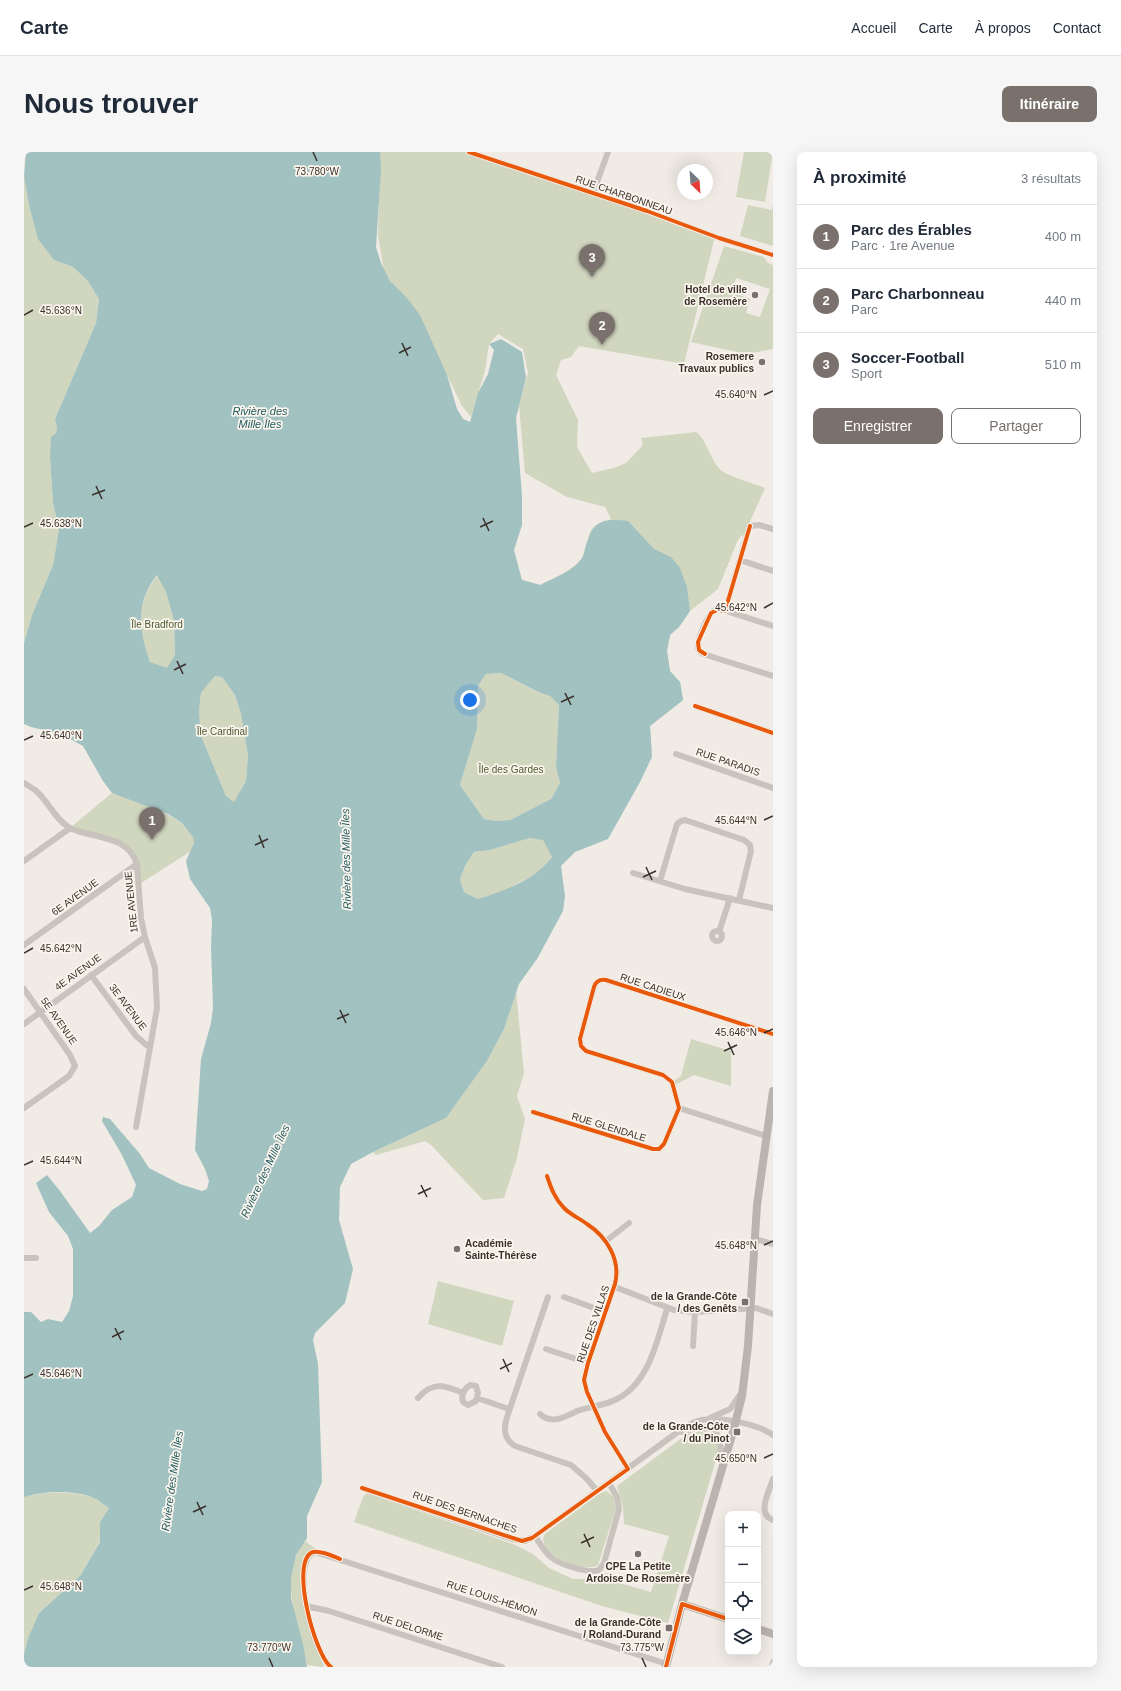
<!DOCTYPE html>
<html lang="fr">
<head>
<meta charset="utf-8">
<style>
	body { margin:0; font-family:Helvetica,sans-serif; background:#f6f6f7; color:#1f2937 }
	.controls { position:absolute; right:12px; bottom:12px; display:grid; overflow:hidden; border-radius:8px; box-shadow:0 4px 16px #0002 }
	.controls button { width:36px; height:36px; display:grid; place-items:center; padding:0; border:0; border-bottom:1px solid #e0e1e3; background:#fff; color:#1f2937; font:20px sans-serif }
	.compass { position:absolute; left:653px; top:12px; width:36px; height:36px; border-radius:50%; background:#fff; box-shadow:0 4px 16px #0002; rotate:155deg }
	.you { position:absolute; left:446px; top:548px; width:14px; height:14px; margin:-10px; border:3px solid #fff; border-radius:50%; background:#1a73e8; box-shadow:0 0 0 6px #1a73e833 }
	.badge { display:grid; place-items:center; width:26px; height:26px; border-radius:50%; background:#7a716c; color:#fff; font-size:13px; font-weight:700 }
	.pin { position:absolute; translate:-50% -33px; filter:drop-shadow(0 1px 2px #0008) }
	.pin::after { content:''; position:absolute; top:21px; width:14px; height:12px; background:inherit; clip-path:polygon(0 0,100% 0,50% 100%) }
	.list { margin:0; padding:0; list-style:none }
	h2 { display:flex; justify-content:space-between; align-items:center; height:52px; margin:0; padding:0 16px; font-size:17px }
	h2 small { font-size:13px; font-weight:400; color:#747a83 }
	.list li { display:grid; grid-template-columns:26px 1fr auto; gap:12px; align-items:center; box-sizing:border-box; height:64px; padding:0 16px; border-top:1px solid #e0e1e3 }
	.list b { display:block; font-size:15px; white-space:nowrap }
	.list p { margin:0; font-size:13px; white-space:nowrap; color:#747a83 }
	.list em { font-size:13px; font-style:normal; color:#747a83 }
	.actions { display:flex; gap:8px; padding:12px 16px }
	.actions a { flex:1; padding:9px 0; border:1px solid #7a716c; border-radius:8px; text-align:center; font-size:14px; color:#7a716c }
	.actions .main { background:#7a716c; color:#fff }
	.icon { flex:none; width:22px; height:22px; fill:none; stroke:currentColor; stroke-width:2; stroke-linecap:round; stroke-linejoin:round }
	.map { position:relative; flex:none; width:749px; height:1515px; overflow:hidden; border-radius:8px }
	header { display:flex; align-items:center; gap:24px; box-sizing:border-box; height:56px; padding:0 20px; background:#fff; border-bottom:1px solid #e0e1e3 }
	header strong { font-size:19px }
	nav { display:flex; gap:22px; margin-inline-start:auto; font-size:14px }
	.intro { display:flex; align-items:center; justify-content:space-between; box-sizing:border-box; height:96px; padding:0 24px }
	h1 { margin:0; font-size:28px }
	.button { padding:10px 18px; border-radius:8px; background:#7a716c; color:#fff; font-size:14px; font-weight:700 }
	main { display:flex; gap:24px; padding:0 24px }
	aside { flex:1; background:#fff; border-radius:8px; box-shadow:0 4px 16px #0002 }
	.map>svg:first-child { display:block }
	.green { fill:#d1d6bf; fill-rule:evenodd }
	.water { fill:#a1c2c1; fill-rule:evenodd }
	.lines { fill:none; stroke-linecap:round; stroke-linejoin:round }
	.street { stroke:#c9c3be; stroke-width:6 }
	.secondary { stroke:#bab3ae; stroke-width:8 }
	.cycleway-casing { stroke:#fbf5ee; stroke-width:6 }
	.cycleway { stroke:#e8590c; stroke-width:4 }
	.ticks { fill:none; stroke:#3b302b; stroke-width:1.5 }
	.poi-dot { fill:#7a716c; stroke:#fbf5ee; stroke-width:1.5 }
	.labels { text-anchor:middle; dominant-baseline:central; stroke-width:3.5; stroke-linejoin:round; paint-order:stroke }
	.street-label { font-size:10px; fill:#3b302b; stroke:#fbf5ee }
	.poi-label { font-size:10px; font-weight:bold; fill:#3b302b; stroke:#fbf5ee; text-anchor:end }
	.park-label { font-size:10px; fill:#4a5a2e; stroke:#fbf5ee }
	.water-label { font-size:11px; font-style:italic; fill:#1f5a5e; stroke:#fbf5ee }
	.ticks-label { font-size:10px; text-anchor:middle; fill:#3b302b; stroke:#fbf5ee; stroke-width:3.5; stroke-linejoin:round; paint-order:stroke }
</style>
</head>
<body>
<header>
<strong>Carte</strong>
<nav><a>Accueil</a><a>Carte</a><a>À propos</a><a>Contact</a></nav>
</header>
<div class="intro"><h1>Nous trouver</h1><a class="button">Itinéraire</a></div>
<main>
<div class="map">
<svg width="749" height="1515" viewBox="0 0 749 1515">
	<rect width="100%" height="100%" fill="#f0ebe5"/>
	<path class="green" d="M356,0H445L691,84L660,212L555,194L547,205L537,208L532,223L554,268L553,295L568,321L590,316L602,311L619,293L617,286L672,280C684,289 686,309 698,319C704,324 732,332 741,336L720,383L717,384L713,390L694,437L666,459L655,475L646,483L643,499L646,519L656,530L659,548L626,574L628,605L498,428L516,433C530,426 548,419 558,406C564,397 562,380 572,373C577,371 582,370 587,367L581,355L543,345L501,321L495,253L504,221L499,197L474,182L465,192L461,219L447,265L438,254L401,178L360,120L354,83Z
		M720,0H749L741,50L712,45Z
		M0,24L5,53L30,108L49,115L63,128L75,147L72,171L31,267L33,276L26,305L29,351L35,377L29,413L8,463L0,491Z
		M749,52V94L716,84L724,53L748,58Z
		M700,94L740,105L744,111L749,113V197L722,202L667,190ZM712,126L746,137L736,165L722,161L726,147L708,140Z
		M134,423L142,440L150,469L151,503L143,517L126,510C115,478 111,451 134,423Z
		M477,521L513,540L526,544L535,553L532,615L536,631L527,647L486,668L472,669L460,667L436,633L453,577L454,534L462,522Z
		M191,524L198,525L211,543L217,562L224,603L222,629L210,651L202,644L177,584L175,559L177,541Z
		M88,641C106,647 172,667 170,690C170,693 168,696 167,699L114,733L113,712L103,696L46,676Z
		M506,686L519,687L528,705L518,718L480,739L454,747L440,740L436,727L441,714L450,700L466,698Z
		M492,839L500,921L493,944L501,967L493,1006L480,1046L459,1048L407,993L401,989L352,1003L349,1000L422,966L463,909L480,877Z
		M667,887L707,899V934L670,923L651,933L650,929L657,924Z
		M414,1129L490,1149L478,1194L404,1172Z
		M680,1278C689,1282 692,1287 695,1297L644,1471L578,1454L330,1370L339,1345L343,1341L489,1392L509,1402L525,1416L549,1427H564L583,1421L588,1429L627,1440L645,1384L600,1372L599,1355L593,1334L662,1283L671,1279Z
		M0,1338L4,1344C20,1339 57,1339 72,1347C76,1349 80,1353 85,1356L76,1370V1389L56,1424L15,1461L4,1486L0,1502Z
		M582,1339L589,1344L592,1356L574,1413C562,1422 509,1402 521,1382L575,1342Z
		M281,1389L292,1397C273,1400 276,1441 280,1455C284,1472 291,1489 296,1506L300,1513L299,1515L283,1513C275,1472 252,1426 281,1389Z"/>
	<path class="water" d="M2,0H356L357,18L352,95L357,111L366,129L383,146L396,163L423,223L433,257L439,267L446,270L454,241L464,222L470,198L465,192L477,187L498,200L502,226L492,266L498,344V373L490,398L498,428L516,433C530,426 550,419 558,406C561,401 561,393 564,388C571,366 584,367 604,369L630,397L647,405L656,416L663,435L666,459L655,475L646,483L643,499L646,519L656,530L659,548L626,574L628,605L616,630L584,687L551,700L537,714L541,744L539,759L513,807L495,832L480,877L463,909L422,966L349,1000L327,1012L316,1035L315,1068L329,1117L321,1151L291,1181L289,1188L294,1212L298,1330L283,1364V1386L272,1403L267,1426V1446L279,1492L283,1515H0V1502L4,1486L15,1461L56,1424L76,1390V1370L85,1356C80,1353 76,1349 72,1347C53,1337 19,1339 0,1345V1160H7L17,1170L24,1167L38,1170L45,1159L49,1144V1097L44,1084L25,1060L12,1031L23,1023L36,1039L66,1081L75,1074L88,1058L108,1045L112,1033L98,1003L78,969L79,965L86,967L116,1002L125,1016L156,1032L178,1039L183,1037L185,1029L181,1017L171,998L177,907L187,871L189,856L187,795L188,768L186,756L166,727L162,709L170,691L169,685L158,671L144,662L88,641L79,629L59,594L37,582L7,575L0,572V491L8,463L29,413L35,377L29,351L26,305L27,285L32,281L33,276L31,267L72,171L75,147L63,128L49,115L30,108L14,87L5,53L0,24ZM133,423L142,440L150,469L151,503L143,516L126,510C115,478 111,451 133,423ZM477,521L514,540L526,544L535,553L532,615L536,631L527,647L486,668L472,669L460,667L436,633L453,577L454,534L462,522ZM191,524L198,525L211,543L217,562L224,603L222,629L210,650L202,644L177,584L175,559L177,541ZM506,686L519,688L528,705C511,728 480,739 454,747L440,740L436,727L441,714L450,700L466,698Z"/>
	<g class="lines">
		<path class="street" d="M445,0L623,59L695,86L749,103
			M569,41L584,0
			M716,408L749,419
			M701,459L725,376L726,374L735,373L749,377
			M749,474L699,458H691C684,461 674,486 674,494C674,498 676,500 679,502L749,524
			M671,554L749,581
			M652,602L749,636
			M0,631C3,633 7,635 11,638C24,648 30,667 46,676C69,687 103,682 113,712L117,766L121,785L131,816L133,856L112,975
			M0,709L46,676
			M609,721L661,737L749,756
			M636,729L653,672L657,669L661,668L720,688L726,693L727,699L715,748
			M688 784a5 5 0 1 1 10 0a5 5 0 1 1-10 0Z
			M695,780L706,746
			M0,793L113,712
			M67,823L112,884L126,896
			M0,837L46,903L51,914L45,924L0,956
			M0,872L121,785
			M655,956L742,984
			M509,960L629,997H635L640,992L655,956L648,930L639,923L562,899L557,894L556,887L570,835C572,829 576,827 582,828L749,882
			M523,1024C527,1036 531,1047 540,1056C547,1063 555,1066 563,1072C583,1085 597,1108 591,1132L564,1211L560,1228L563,1240L581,1280L604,1317
			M731,1087L749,1092
			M582,1089L605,1071
			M0,1106H12
			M591,1135L650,1158L671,1160L732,1156L749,1162
			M524,1145L484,1262C480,1274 478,1286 491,1294L547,1313L563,1327L573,1339
			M540,1145L581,1160
			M669,1194L671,1160
			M522,1197L564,1211
			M446,1233L452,1234L454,1241L452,1249L444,1253L439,1250C437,1243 440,1237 446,1233Z
			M394,1246C409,1229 420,1233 439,1241
			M453,1246L485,1257
			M516,1262C528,1273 541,1265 553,1259C566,1254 579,1254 591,1248C625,1232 633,1189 643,1157
			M686,1266L706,1257L718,1240
			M658,1280C673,1275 693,1269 696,1292C698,1299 697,1307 698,1314
			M749,1327C745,1340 732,1362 749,1368
			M338,1336L488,1387L501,1389L511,1384L651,1282C658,1277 666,1271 674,1269C692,1263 734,1272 749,1283
			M511,1384C516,1392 521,1401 528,1406C537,1413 566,1422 575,1418L580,1411L595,1357L593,1345L585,1331
			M282,1454L305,1459L478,1515
			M307,1515C289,1503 265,1407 291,1400L643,1512
			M748,1515L749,1510"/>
		<path class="secondary" d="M658,1452L704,1467
			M734,1477L749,1482
			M642,1515L658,1452L709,1280L718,1244L724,1194L733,1053L749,939"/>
		<defs>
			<path id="cycleway" d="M445,0L623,59L695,86L749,103
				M681,502L675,498L674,490L687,461L693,458L701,459L726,374
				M671,554L749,581
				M509,960L629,997H635L640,992L655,956L648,930L639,923L562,899L557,894L556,887L570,835C572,829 576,827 582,828L749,882
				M338,1336L498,1389L508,1386L604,1317L581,1280L563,1240L560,1228L564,1211L591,1132C597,1108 583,1085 563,1072C555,1066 547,1063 540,1056C531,1047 527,1036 523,1024
				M307,1515C291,1504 265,1408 289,1400C297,1398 309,1404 316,1407
				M642,1515L658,1452L704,1467"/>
		</defs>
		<use href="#cycleway" class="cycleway-casing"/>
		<use href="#cycleway" class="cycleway"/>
	</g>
	<path class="ticks" d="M289,0L293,9M0,163L9,158M378,191L384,204M375,201L387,195M740,243L749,239M72,334L78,347M68,343L81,338M459,366L465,379M0,375L9,371M456,375L469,369M740,456L749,451M153,509L159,522M150,518L162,512M541,541L547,553M537,550L550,544M0,588L9,584M740,668L749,664M235,683L240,696M231,693L244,687M622,715L628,728M619,725L632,719M0,801L9,796M316,858L322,871M313,867L325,862M740,881L749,877M704,890L710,903M700,899L713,893M0,1013L9,1009M397,1033L403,1045M394,1042L407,1036M740,1093L749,1089M91,1176L97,1188M88,1185L100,1179M479,1207L485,1220M476,1217L488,1211M0,1226L9,1222M740,1306L749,1302M173,1350L179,1363M169,1360L182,1354M560,1382L566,1395M557,1391L570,1385M0,1438L9,1434M245,1506L249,1515M618,1506L622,1515"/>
	<g class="poi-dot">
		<circle cx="731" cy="143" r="4"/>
		<circle cx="738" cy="210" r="4"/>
		<circle cx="433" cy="1097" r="4"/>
		<rect x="717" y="1146" width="8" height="8" rx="2"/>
		<rect x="709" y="1276" width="8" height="8" rx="2"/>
		<circle cx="614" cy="1402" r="4"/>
		<rect x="641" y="1472" width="8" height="8" rx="2"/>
	</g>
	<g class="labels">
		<g class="street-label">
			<text transform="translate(600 43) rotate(19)">RUE CHARBONNEAU</text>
			<text transform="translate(704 610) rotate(19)">RUE PARADIS</text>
			<text transform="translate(51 745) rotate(-36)">6E AVENUE</text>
			<text transform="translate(107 750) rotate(-96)">1RE AVENUE</text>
			<text transform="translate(54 820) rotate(-36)">4E AVENUE</text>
			<text transform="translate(629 835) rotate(18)">RUE CADIEUX</text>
			<text transform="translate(104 855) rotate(53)">3E AVENUE</text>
			<text transform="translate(35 869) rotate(55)">5E AVENUE</text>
			<text transform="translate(585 975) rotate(17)">RUE GLENDALE</text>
			<text transform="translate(569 1172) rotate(-71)">RUE DES VILLAS</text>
			<text transform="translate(441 1360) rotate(19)">RUE DES BERNACHES</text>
			<text transform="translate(468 1446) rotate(18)">RUE LOUIS-HÉMON</text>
			<text transform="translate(384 1474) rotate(18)">RUE DELORME</text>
		</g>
		<g class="poi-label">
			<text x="723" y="137">Hotel de ville<tspan x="723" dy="12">de Rosemère</tspan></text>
			<text x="730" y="204">Rosemere<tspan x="730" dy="12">Travaux publics</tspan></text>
			<text x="441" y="1091" text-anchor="start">Académie<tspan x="441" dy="12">Sainte-Thérèse</tspan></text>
			<text x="713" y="1144">de la Grande-Côte<tspan x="713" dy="12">/ des Genêts</tspan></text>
			<text x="705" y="1274">de la Grande-Côte<tspan x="705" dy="12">/ du Pinot</tspan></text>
			<text x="614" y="1414" text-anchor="middle">CPE La Petite<tspan x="614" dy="12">Ardoise De Rosemère</tspan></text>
			<text x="637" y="1470">de la Grande-Côte<tspan x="637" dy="12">/ Roland-Durand</tspan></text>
		</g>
		<g class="park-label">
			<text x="133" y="472">Ïle Bradford</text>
			<text x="198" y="579">Ïle Cardinal</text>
			<text x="487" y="617">Île des Gardes</text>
		</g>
		<g class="water-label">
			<text x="236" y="259">Rivière des<tspan x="236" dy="13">Mille Îles</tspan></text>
			<text transform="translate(322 707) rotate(-91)">Rivière des Mille Îles</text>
			<text transform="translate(241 1019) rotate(-65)">Rivière des Mille Îles</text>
			<text transform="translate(148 1329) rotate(-82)">Rivière des Mille Îles</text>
		</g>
	</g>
	<g class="ticks-label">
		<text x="293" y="23">73.780°W</text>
		<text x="37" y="162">45.636°N</text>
		<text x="712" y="246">45.640°N</text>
		<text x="37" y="375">45.638°N</text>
		<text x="712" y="459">45.642°N</text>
		<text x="37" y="587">45.640°N</text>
		<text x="712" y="672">45.644°N</text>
		<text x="37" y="800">45.642°N</text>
		<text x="712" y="884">45.646°N</text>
		<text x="37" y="1012">45.644°N</text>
		<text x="712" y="1097">45.648°N</text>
		<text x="37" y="1225">45.646°N</text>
		<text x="712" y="1310">45.650°N</text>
		<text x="37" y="1438">45.648°N</text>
		<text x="245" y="1499">73.770°W</text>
		<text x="618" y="1499">73.775°W</text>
	</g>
</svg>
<div class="controls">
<button>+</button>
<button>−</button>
<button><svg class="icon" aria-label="locate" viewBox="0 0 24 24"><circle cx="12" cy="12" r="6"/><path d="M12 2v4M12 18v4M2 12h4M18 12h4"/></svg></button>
<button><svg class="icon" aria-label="layers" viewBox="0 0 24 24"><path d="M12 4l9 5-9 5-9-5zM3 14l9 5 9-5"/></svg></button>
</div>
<svg class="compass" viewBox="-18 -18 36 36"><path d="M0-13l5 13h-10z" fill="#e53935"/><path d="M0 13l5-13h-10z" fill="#747a83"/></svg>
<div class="you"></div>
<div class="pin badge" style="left:128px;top:688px">1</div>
<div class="pin badge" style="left:578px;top:193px">2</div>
<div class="pin badge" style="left:568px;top:125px">3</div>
</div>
<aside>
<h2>À proximité<small>3 résultats</small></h2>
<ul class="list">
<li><span class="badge">1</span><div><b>Parc des Érables</b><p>Parc · 1re Avenue</p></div><em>400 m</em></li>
<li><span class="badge">2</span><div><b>Parc Charbonneau</b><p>Parc</p></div><em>440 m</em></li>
<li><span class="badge">3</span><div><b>Soccer-Football</b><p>Sport</p></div><em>510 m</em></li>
</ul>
<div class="actions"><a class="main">Enregistrer</a><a>Partager</a></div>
</aside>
</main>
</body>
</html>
